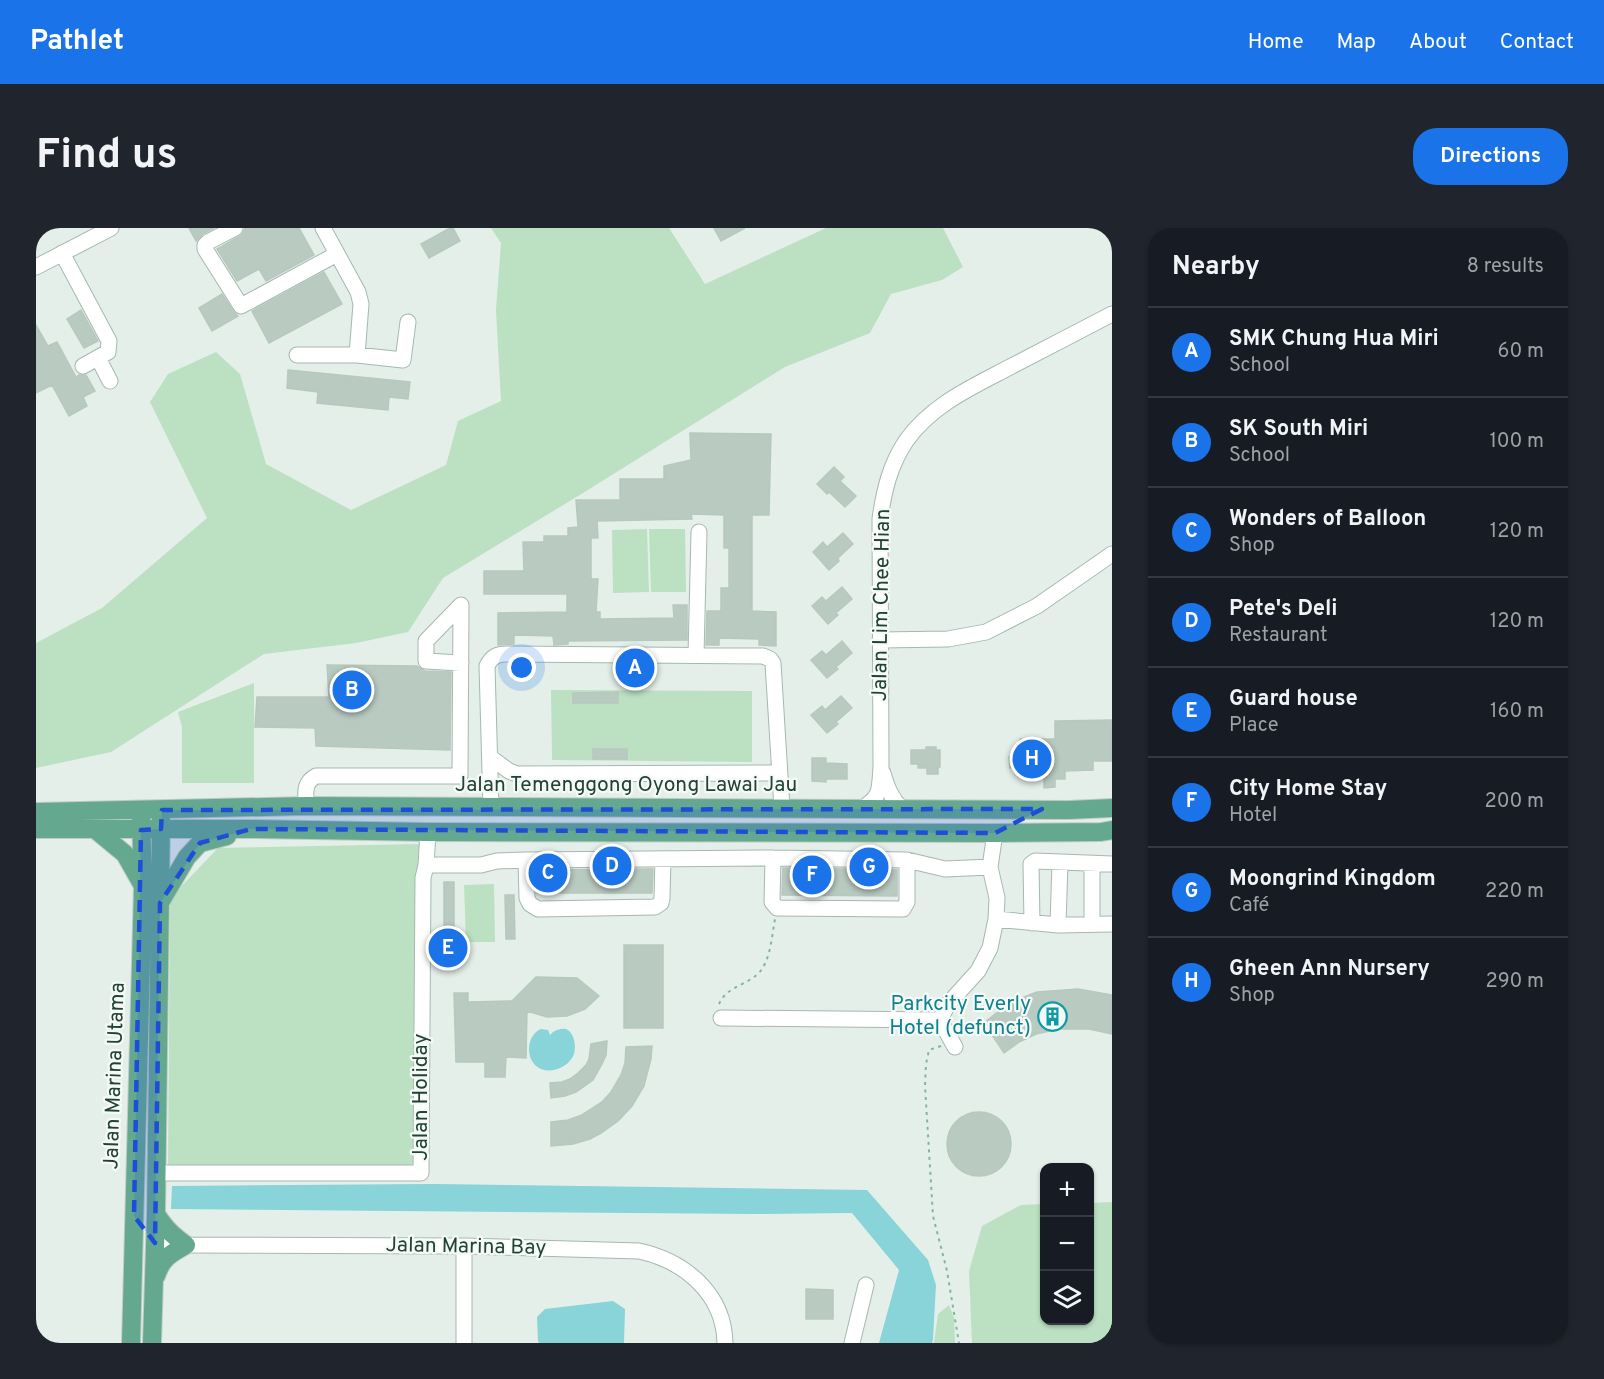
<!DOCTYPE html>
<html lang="en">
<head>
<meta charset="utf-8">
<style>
	body { margin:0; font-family:Overpass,sans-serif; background:#20242c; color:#f1f3f6 }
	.controls { position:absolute; right:18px; bottom:18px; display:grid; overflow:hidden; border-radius:12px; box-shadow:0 2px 4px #0004 }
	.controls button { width:54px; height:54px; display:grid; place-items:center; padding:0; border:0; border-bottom:2px solid #363941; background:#171b24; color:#f1f3f6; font:30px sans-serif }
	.you { position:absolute; left:486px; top:440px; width:21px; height:21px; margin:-15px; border:4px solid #fff; border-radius:50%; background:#1a73e8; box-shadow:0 0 0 9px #1a73e833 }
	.badge { display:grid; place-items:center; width:39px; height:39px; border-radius:50%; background:#1a73e8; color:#fff; font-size:20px; font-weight:700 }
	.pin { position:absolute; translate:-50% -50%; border:3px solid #fff; box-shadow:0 2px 6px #0006 }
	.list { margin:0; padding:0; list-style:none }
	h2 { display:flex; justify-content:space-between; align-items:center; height:78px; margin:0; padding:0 24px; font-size:26px }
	h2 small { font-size:20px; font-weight:400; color:#9ea1a6 }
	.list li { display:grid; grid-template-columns:39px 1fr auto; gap:18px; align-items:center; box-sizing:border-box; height:90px; padding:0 24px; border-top:2px solid #363941 }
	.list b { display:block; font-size:22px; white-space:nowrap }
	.list p { margin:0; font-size:20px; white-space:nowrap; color:#9ea1a6 }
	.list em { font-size:20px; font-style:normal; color:#9ea1a6 }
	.icon { flex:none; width:33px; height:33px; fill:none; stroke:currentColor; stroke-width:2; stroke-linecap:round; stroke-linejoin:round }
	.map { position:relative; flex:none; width:1076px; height:1115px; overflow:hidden; border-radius:24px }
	header { display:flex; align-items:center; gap:36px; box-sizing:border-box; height:84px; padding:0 30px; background:#1a73e8; color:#fff }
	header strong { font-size:28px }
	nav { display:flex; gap:33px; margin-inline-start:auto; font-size:21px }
	.intro { display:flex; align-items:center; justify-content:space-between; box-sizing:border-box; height:144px; padding:0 36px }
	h1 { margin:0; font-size:42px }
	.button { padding:15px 27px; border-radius:24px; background:#1a73e8; color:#fff; font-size:21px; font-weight:700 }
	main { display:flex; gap:36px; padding:0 36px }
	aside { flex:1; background:#171b24; border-radius:24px; box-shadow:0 2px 4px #0004 }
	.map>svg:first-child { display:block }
	.green { fill:#bbe1c2 }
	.water { fill:#88d4d8 }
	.building { fill:#b9cac1; stroke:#b6c9bf; stroke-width:1.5 }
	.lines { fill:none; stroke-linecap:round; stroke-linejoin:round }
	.minor-casing { stroke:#a6b8b0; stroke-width:17 }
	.major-casing { stroke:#c1cac7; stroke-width:20 }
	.path { stroke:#82b59f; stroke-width:2; stroke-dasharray:3 4.5; stroke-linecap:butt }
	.minor { stroke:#fff; stroke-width:15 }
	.major { stroke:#65a890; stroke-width:18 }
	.marked { fill:#1d4ed8; fill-opacity:0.2; stroke:#1d4ed8; stroke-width:4.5; stroke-dasharray:12 8; stroke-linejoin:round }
	.labels { text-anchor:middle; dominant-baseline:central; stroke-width:4.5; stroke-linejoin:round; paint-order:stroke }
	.street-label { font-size:21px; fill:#214236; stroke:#f5faf7 }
	.culture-label { font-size:21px; fill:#0d838f; stroke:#f5faf7; text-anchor:end }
</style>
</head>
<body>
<header>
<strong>Pathlet</strong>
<nav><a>Home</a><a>Map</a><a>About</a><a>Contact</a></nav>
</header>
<div class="intro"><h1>Find us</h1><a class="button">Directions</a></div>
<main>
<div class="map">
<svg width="1076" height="1115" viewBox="0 0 1076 1115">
	<rect width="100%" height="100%" fill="#e4efe9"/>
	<path class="green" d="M455,0H633L669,56L790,0H907L927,39L906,52L855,66L834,105L749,139L547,265L407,350L372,404L320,415L228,426L75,524L0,540V415L66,380L171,290L114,174L132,146L180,124L204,146L230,236L315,282L410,237L422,193L465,173L460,82L465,15Z
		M611,301L613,364L577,365L576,302Z
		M613,301H649L650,364H615Z
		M218,455V555H146V499L142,484Z
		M515,462L716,463V534L516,532Z
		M383,616L378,940H132L134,670L182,620Z
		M458,656L459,714H430L428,657Z
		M1076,974V1115H936L933,1043L946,998L985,977L1008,976V1092H1054V975Z
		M913,1077L918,1090L919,1115H898L902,1086Z"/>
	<path class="water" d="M505,801L512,802L514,807L517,804C520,802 526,800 530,801C539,805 540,819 538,826C533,840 511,849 499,837C489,827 492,806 505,801Z
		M397,956L831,962L892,1032L900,1057L897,1111L896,1115H843L863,1042L816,985L720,986L135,981L136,958Z
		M577,1073L589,1081L588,1115H503L502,1113L501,1089L509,1081Z"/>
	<path class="building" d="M153,0H178L167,6L160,13Z
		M209,0H263L278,27L230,53L223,41L201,53L181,21L204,8L207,5Z
		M414,0H417L424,13L393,30L385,16Z
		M678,0H709L685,13Z
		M288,44L306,76L233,115L216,83Z
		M186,66L197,83L202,88L176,103L163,80Z
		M45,82L62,113L48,120L31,91Z
		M0,97L12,118L21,114L40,149L43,147H50L59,163L47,169L51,178L33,188L16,157L0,165Z
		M252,142L374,154L372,171L353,169L352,182L281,175L282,164L251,160Z
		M654,205L735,206L733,287H716V383L740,384V418L723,417V411L683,410V417H670L671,383H685V360H693V320H688V287L655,286L656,291L561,293L562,310H555V351H562L560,384H564V391L638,390L637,377H651V412L532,413V416L518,417L517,408L478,407V416L462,417V385L531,384V366H448V343H488L487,314H508V308H532V300L542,299L540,272H584V251H628V238L655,232Z
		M798,239L808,249L804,253L820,268L809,279L793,264L791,266L781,256Z
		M807,305L817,316L802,330L803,333L793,342L777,324L787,314L791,319Z
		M806,359L816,371L800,385L802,387L792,396L776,378L786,369L790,373Z
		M806,413L816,425L800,439L802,441L791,450L775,432L786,423L790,427Z
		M291,437L381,438L389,443L415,444L414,522L280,518L279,500L219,499L221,469H293Z
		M582,464V475H537V465Z
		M805,468L816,480L800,494L802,496L791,505L775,487L786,478L789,482Z
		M1076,492V533H1057V542L1029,543V551H1019V559L1008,560V549H995V539L974,540L973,529L984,528V511H1019V493Z
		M890,519H900V522H904V539H902V546H891V540H882V536H875V522H890Z
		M557,521H591V531H557Z
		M776,530H790V535L811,536V551H790V554L776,553Z
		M747,640L861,642V668L746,667Z
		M617,641L616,665H501L500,642Z
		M408,654H418V724H408Z
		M469,667H478L479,711H470Z
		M588,717H627V800H588Z
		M500,749L541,750L563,768L549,781L531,788L511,789L491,783L490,830L470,829L469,849H449V834H420L418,765H432V774L476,773Z
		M1042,761L1076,767V806L1053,801H1023L1000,806L983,814L968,825L948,795L964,782L983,771L1001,764Z
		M571,813L570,827L566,836L557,852L540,864L529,868L515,870L514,855L526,854L534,851L542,845L550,837L553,831L555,816Z
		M616,818L615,831L608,858L596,878L582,893L565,905L554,911L537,916L515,918V894L532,892L546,887L566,874L575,864L585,847L589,835L590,819Z
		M911 916a32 32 0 1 1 64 0a32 32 0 1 1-64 0Z
		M770,1061L797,1062V1091H770Z"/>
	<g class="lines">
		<defs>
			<path id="minor" d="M199,0L172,14L169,17V21L205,78L301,26
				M287,0L322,64L325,76L321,127
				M26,25L73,113L72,124L47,138
				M0,39L75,0
				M261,127H321L367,132L372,94
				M62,130L74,153
				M844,412L912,411L950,404L1001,378L1076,326
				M660,427L663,304
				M425,435L390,433V413L425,377
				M454,529L473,543L481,546L743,545
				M847,545C851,559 855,570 866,581
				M270,578C270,565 267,555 280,548H424L425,377
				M455,580L451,438C456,428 461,426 472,426L727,428L734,431L737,435L746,580
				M825,581C846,568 843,562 845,539L844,291C848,262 854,237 870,213C895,177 936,159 974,139C1008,121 1042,104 1076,86
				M737,630L736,674L741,680L867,681L871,674V632
				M490,632L491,670L494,676L502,681L619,679L625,675L626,670L627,631
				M390,637H445L461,633L490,632L737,630L871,632L909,641L954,639
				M960,691L1022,697L1076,696
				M996,695L995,636L999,633L1076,636
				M1056,696V636
				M1022,697L1024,634
				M685,790L904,792
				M904,792L912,776L942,743L954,720L960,691L961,670L954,639L959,605
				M904,792L919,819
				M121,945H385L387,650L390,637L392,604
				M119,1015L150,1017L428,1018L603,1023C649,1033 688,1066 689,1115
				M428,1018V1115
				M816,1115L830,1057"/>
			<path id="major" d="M0,584L270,578L1033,582L1076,580
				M0,601H215L392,604L959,605L1065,604L1076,602
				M60,602L89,626L106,656
				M125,673L151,629L164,615L191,608
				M120,986C129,1000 136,1007 150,1017C134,1026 126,1030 120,1048
				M95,1115L107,658L105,589
				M116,1115L120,986L125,590"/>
		</defs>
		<use href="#minor" class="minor-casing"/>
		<use href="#major" class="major-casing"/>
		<path class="path" d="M683,776C691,757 715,757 726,741C735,727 736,707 739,691
			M905,818L893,822L890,836L889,858L897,988L911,1043L923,1115"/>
		<use href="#minor" class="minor"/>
		<use href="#major" class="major"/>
	</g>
	<path class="marked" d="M1006,581L959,605L215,601L164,615L124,675L119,1015L98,988L105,602L125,601L126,582Z"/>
	<defs>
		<symbol id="building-ring" viewBox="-11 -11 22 22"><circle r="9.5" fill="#f5faf7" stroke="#0f9aa8" stroke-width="1.5"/><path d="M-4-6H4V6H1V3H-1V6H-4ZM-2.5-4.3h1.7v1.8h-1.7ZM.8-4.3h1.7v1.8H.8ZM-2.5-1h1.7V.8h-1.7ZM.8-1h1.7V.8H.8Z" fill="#0f9aa8"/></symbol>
	</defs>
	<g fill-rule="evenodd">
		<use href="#building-ring" x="1000" y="772" width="33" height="33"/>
	</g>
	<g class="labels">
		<g class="street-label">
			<text transform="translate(846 377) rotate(-89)">Jalan Lim Chee Hian</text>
			<text x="590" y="557">Jalan Temenggong Oyong Lawai Jau</text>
			<text transform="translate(79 848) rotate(-88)">Jalan Marina Utama</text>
			<text transform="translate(385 869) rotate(-90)">Jalan Holiday</text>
			<text transform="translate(430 1019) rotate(1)">Jalan Marina Bay</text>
		</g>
		<g class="culture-label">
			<text x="995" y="776">Parkcity Everly<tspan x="995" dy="24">Hotel (defunct)</tspan></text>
		</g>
	</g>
</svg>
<div class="controls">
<button>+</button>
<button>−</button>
<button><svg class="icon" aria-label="layers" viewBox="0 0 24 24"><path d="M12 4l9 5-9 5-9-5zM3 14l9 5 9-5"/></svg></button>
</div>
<div class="you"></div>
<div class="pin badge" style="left:599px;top:440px">A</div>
<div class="pin badge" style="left:316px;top:462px">B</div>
<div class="pin badge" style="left:512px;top:645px">C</div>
<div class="pin badge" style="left:576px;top:638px">D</div>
<div class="pin badge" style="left:412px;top:720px">E</div>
<div class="pin badge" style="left:776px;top:647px">F</div>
<div class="pin badge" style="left:833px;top:639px">G</div>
<div class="pin badge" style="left:996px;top:531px">H</div>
</div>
<aside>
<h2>Nearby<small>8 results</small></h2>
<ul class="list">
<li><span class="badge">A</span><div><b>SMK Chung Hua Miri</b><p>School</p></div><em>60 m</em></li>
<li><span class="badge">B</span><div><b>SK South Miri</b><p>School</p></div><em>100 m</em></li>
<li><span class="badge">C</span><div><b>Wonders of Balloon</b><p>Shop</p></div><em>120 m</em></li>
<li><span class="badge">D</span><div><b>Pete's Deli</b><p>Restaurant</p></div><em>120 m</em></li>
<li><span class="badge">E</span><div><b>Guard house</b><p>Place</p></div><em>160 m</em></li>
<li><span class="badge">F</span><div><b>City Home Stay</b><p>Hotel</p></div><em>200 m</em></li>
<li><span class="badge">G</span><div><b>Moongrind Kingdom</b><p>Café</p></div><em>220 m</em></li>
<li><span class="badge">H</span><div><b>Gheen Ann Nursery</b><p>Shop</p></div><em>290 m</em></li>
</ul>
</aside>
</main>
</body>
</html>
